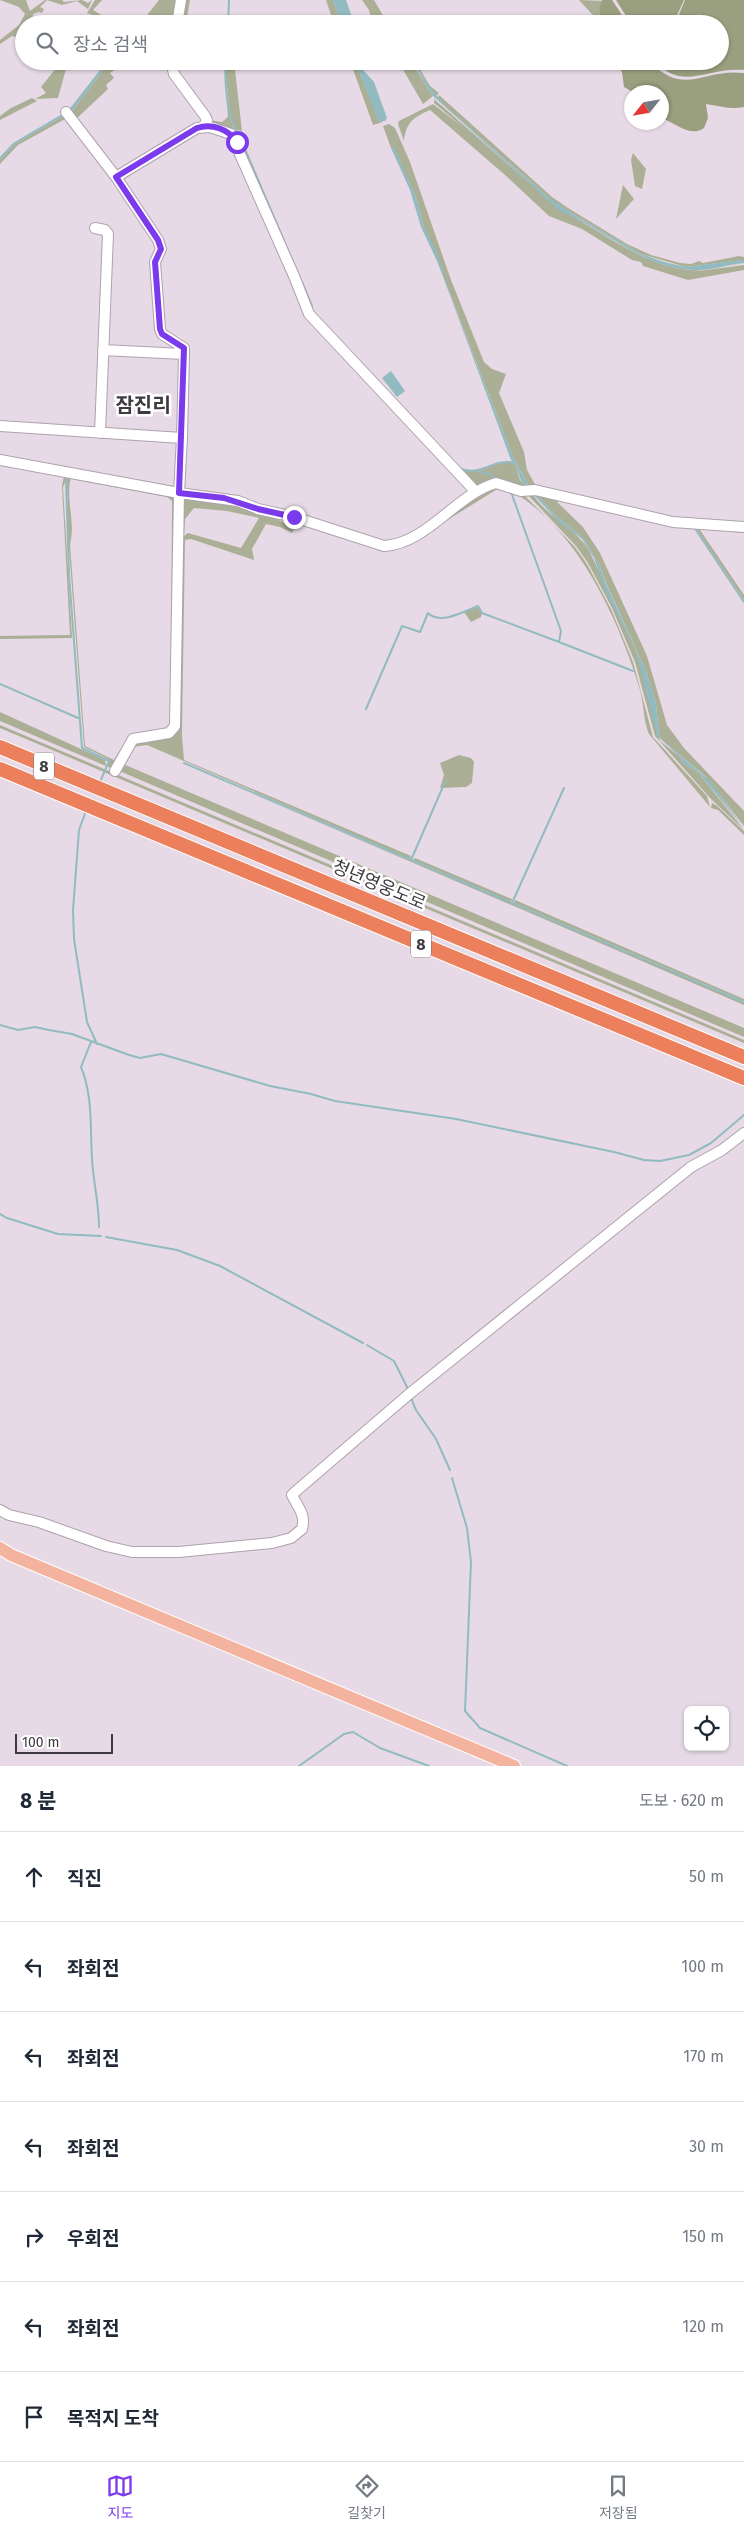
<!DOCTYPE html>
<html lang="ko">
<head>
<meta charset="utf-8">
<style>
	body { margin:0; font-family:"Fira Sans","Noto Sans KR",sans-serif; background:#f6f6f7; color:#1f2937 }
	.controls { position:absolute; right:15px; bottom:15px; display:grid; overflow:hidden; border-radius:8px; box-shadow:0 1px 4px #0004 }
	.controls button { width:45px; height:45px; display:grid; place-items:center; padding:0; border:0; border-bottom:1px solid #e0e1e3; background:#fff; color:#1f2937; font:25px sans-serif }
	.compass { position:absolute; left:624px; top:85px; width:45px; height:45px; border-radius:50%; background:#fff; box-shadow:0 1px 4px #0004; rotate:239deg }
	.scale { position:absolute; left:15px; bottom:12px; width:98px; box-sizing:border-box; padding-left:5px; border:2px solid #3f3a3f; border-top:0; font-size:14px; line-height:18px; white-space:nowrap; color:#3f3a3f; -webkit-text-stroke:4px #fff; paint-order:stroke }
	.stop { position:absolute; width:15px; height:15px; margin:-11px; border:4px solid #7c3aed; border-radius:50%; background:#fff }
	.stop.end { background:#7c3aed; border-color:#fff; box-shadow:0 1px 5px #0008 }
	.list { margin:0; padding:0; list-style:none }
	h2 { display:flex; justify-content:space-between; align-items:center; height:65px; margin:0; padding:0 20px; font-size:21px }
	h2 small { font-size:16px; font-weight:400; color:#747a83 }
	.list li { display:grid; grid-template-columns:32px 1fr auto; gap:15px; align-items:center; box-sizing:border-box; height:90px; padding:0 20px; border-top:1px solid #e0e1e3 }
	.list b { display:block; font-size:19px; white-space:nowrap }
	.list em { font-size:16px; font-style:normal; color:#747a83 }
	.icon { flex:none; width:28px; height:28px; fill:none; stroke:currentColor; stroke-width:2; stroke-linecap:round; stroke-linejoin:round }
	.map { position:relative; flex:none; width:744px; height:1766px; overflow:hidden }
	.search { position:absolute; background:#fff; box-shadow:0 1px 4px #0004; left:15px; right:15px; top:15px; height:55px; display:flex; align-items:center; gap:12px; box-sizing:border-box; padding:0 18px; border-radius:28px; color:#747a83; font-size:19px }
	.sheet { height:695px; background:#fff }
	nav { display:flex; justify-content:space-around; align-items:center; box-sizing:border-box; height:70px; border-top:1px solid #e0e1e3; background:#fff; font-size:14px; color:#747a83 }
	nav a { display:grid; justify-items:center; gap:2px }
	nav .on { color:#7c3aed }
	.map>svg:first-child { display:block }
	.green { fill:#abaf95; fill-rule:evenodd }
	.forest { fill:#9a9f7f }
	.water { fill:#91bbc1 }
	.lines { fill:none; stroke-linecap:round; stroke-linejoin:round }
	.stream { stroke:#91bbc1; stroke-width:2 }
	.minor-casing { stroke:#aea2ae; stroke-width:12 }
	.major-casing { stroke:#fff; stroke-width:14 }
	.highway-casing { stroke:#fff; stroke-width:16 }
	.minor { stroke:#fff; stroke-width:10 }
	.major { stroke:#f4b39e; stroke-width:12 }
	.highway { stroke:#ec805d; stroke-width:14 }
	.route { stroke:#7c3aed; stroke-width:6 }
	.labels { text-anchor:middle; dominant-baseline:central; stroke-width:5; stroke-linejoin:round; paint-order:stroke }
	.shield { fill:#fff; stroke:#797579; stroke-width:1 }
	.shield-label { font-size:16px; font-weight:bold; fill:#3f3a3f }
	.street-label { font-size:18px; fill:#3f3a3f; stroke:#fff }
	.quarter-label { font-size:20px; font-weight:bold; fill:#3f3a3f; stroke:#fff }
</style>
</head>
<body>
<div class="map">
<svg width="744" height="1766" viewBox="0 0 744 1766">
	<rect width="100%" height="100%" fill="#e7dae6"/>
	<path class="green" d="M0,0H26L30,11L45,0H62L64,2L82,0L88,3L92,0L88,9L77,1L62,5L47,0L40,7L44,9L42,13L39,12L33,14L32,22L24,24L19,30L24,35L22,38L12,36L0,44V40L19,25L25,14L19,7Z
		M95,0H102L93,10L116,24L87,13Z
		M159,0H180L175,24H140Z
		M183,0H190L186,24H179Z
		M326,0H333L341,24H334Z
		M362,0H374L388,24H373L369,10Z
		M579,0L603,1L599,10L601,24Z
		M110,61H128L110,73L114,78L106,85L108,89L75,120L70,114Z
		M224,61L231,121L235,131L234,132L210,125L209,120L222,122L228,117Z
		M226,61H234L242,131L236,130C228,114 225,79 226,61Z
		M350,61H355L379,121L383,122L373,125Z
		M398,61H410L433,96L423,104Z
		M412,61H415L430,86L439,93L436,96L433,92Z
		M57,67L66,69L58,98L35,99L46,93L41,87Z
		M439,95L552,197L568,208L627,244L651,255L680,263L691,264L699,261L703,263L739,256L744,257V260L686,267L641,254L556,204L445,106L438,98Z
		M32,98L37,101L0,120V116L11,108Z
		M434,99L560,210C605,231 642,268 695,270C711,271 728,264 744,263L690,272L744,265V270L688,280L643,266L641,262L632,260L582,229L549,216L505,175L430,110C414,117 406,122 404,141L398,124L399,121L433,104L464,128L434,103Z
		M65,115L67,118L18,145L0,164V160L15,144Z
		M389,124L395,128L410,162L451,280L484,362L492,369L506,374L499,393L524,452L527,470L537,488H530L513,457L423,224L417,200L394,148H391L383,126Z
		M237,135H239L311,307Z
		M633,153L646,169L642,189L635,186L631,160Z
		M623,185L634,199L616,219Z
		M313,311L322,326L335,337L459,468C480,479 495,458 515,463L520,480L527,488L496,481L475,489L315,320L311,314Z
		M64,476L159,492L172,495L176,500L173,724L163,733L129,740L115,769L108,767V759L84,747L68,535L67,478L63,487L72,638L0,639V636L70,635L62,486ZM71,477L76,480L167,497L172,501L171,722L165,731C134,737 131,730 114,760L85,746L70,544C76,522 65,499 71,477Z
		M492,488H499L446,521L444,519Z
		M513,492L525,496L542,513L575,547L587,564L611,609L633,662L653,737L707,796L710,807L649,734C643,720 644,704 640,690C619,620 578,530 513,492Z
		M526,493H532C547,517 574,527 589,550L636,651L660,741L679,756L684,764L698,772L744,830L711,799L655,736L635,662L612,608L588,563L576,546Z
		M535,493L744,529V533H741L698,527L744,595V600L695,527L559,500L557,502L583,527L600,553L647,656L667,725L684,748L744,811V826L705,776L662,740L659,734L656,704L646,671L607,585L600,566L584,539L555,515Z
		M187,498L211,499L276,515L279,520L294,529L292,533L280,527L266,524L252,549L254,560L191,539L185,540L182,736L184,760L411,856L410,859L147,745L132,747L123,764L744,1028V1037L117,770L133,743L170,735L182,499ZM194,508L227,511L259,518L241,548L188,533L184,536L185,519Z
		M477,607L482,613L481,617L471,622L464,612Z
		M0,712L105,760L106,766L0,721Z
		M0,725L744,1040V1043L0,728Z
		M459,755L471,758L474,762L472,783L466,787L440,788L444,775L440,763Z
		M183,764L680,975L744,1003V1005Z
		M712,803L716,805L744,831V835L718,810L711,808Z
		M415,858L512,899L511,902L413,860Z
		M515,900L737,996L744,999V1001L514,903Z"/>
	<path class="forest" d="M602,0H612L628,24H601L599,10Z
		M616,0H684L673,24H631Z
		M685,0H744V70C706,67 684,92 654,61H720V24H675Z
		M614,61H649C685,98 702,68 744,73V107C732,110 719,106 706,104L708,118L704,128C691,138 675,123 662,118V92H632L631,99L630,98L631,91L624,87L622,72Z"/>
	<path class="water" d="M333,0H346L352,17L351,24H341Z
		M107,61H110L70,114L68,111Z
		M355,61L374,82L387,118L385,121L379,122Z
		M410,61L445,106L548,197L571,213L641,254L664,262L686,267L741,260H744V263C728,264 711,271 695,270C642,269 606,229 560,211L433,96Z
		M64,113L65,115L15,144L0,160V157L13,143Z
		M394,147L417,200L423,224L437,253L451,297L513,457L530,488C517,485 521,468 511,460L438,263L421,227L410,190L391,148Z
		M391,371L405,391L397,397L382,378Z
		M532,493H535L555,515L584,539L600,566L607,586L646,671L656,704L659,734L662,740L709,780L744,828L698,772L684,764L679,756L657,736L636,651L606,592L594,558L582,539L559,522Z"/>
	<g class="lines">
		<path class="stream" d="M228,24L229,0
			M226,61C224,80 227,114 236,130
			M239,135L294,264
			M302,282L312,306
			M459,468C480,478 494,457 515,463
			M478,471L489,474L496,479
			M66,479L69,575L82,748L109,761L100,782
			M511,492L561,631L559,642L633,671
			M694,527L744,602
			M0,684L78,718
			M366,709L402,626L420,632L428,613C440,625 463,612 478,606L482,613L559,642
			M184,763L744,1002
			M86,811L79,830L73,910L74,939L87,1022L97,1044
			M411,860L445,782
			M512,903L564,788
			M0,1025L18,1030L35,1027L49,1030L72,1034L129,1055L140,1058L161,1054L270,1086L311,1094L335,1101L456,1119L614,1152L644,1160L660,1161L689,1155L711,1143L744,1115
			M91,1042L81,1067C93,1096 90,1127 92,1158C93,1181 99,1203 99,1227
			M0,1214L7,1218L58,1234L101,1236
			M106,1237L177,1250L220,1266L363,1343
			M367,1345L394,1361L408,1389
			M411,1398L416,1410L436,1439L450,1470
			M452,1478L467,1528L471,1562L465,1711L480,1728L567,1766
			M299,1766L344,1734L353,1732L380,1748L429,1766"/>
		<defs>
			<path id="minor" d="M177,24L181,0
				M171,61L174,74L205,116L207,120L204,126
				M66,112L116,177L158,240L161,249L155,262L160,329L162,334L184,348V354
				M116,177L197,128L210,127L231,134L294,276L309,314L476,492
				M95,228L105,230L108,234L100,433
				M103,350L184,354L182,438
				M0,426L182,438L179,493L238,501L258,509L294,517L384,546C428,543 455,495 496,483L521,491L535,490L673,522L744,527
				M0,460L179,493L175,726L169,733L133,739L115,771
				M0,1510L9,1515L39,1522L106,1546L132,1552H179L272,1543L291,1538L302,1529C306,1514 298,1508 292,1495L295,1492L408,1395L691,1167L722,1150L744,1133"/>
			<path id="major" d="M0,1548L11,1555L514,1766"/>
			<path id="highway" d="M0,747L744,1057
				M0,769L744,1078"/>
		</defs>
		<use href="#minor" class="minor-casing"/>
		<use href="#major" class="major-casing"/>
		<use href="#highway" class="highway-casing"/>
		<use href="#minor" class="minor"/>
		<use href="#major" class="major"/>
		<use href="#highway" class="highway"/>
	</g>
	<g class="lines">
		<path class="route" d="M237,142C228,129 212,123 197,128L116,177L158,240L161,249L155,262L160,329L162,334L184,348L179,493L224,498L258,509L294,517"/>
	</g>
	<g class="labels">
		<g class="shield">
			<rect x="34" y="752.5" width="20" height="27" rx="4"/>
			<rect x="411" y="930.5" width="20" height="27" rx="4"/>
		</g>
		<g class="shield-label">
			<text x="44" y="766">8</text>
			<text x="421" y="944">8</text>
		</g>
		<g class="street-label">
			<text transform="translate(379 885) rotate(23)">청년영웅도로</text>
		</g>
		<g class="quarter-label">
			<text x="143" y="405">잠진리</text>
		</g>
	</g>
</svg>
<div class="controls">
<button><svg class="icon" aria-label="locate" viewBox="0 0 24 24"><circle cx="12" cy="12" r="6"/><path d="M12 2v4M12 18v4M2 12h4M18 12h4"/></svg></button>
</div>
<svg class="compass" viewBox="-18 -18 36 36"><path d="M0-13l5 13h-10z" fill="#e53935"/><path d="M0 13l5-13h-10z" fill="#747a83"/></svg>
<div class="scale">100 m</div>
<div class="stop" style="left:237px;top:142px"></div>
<div class="stop end" style="left:294px;top:517px"></div>
<div class="search"><svg class="icon" aria-label="search" viewBox="0 0 24 24"><circle cx="10" cy="10" r="6"/><path d="M15 15l6 6"/></svg>장소 검색</div>
</div>
<section class="sheet">
<h2>8 분<small>도보 · 620 m</small></h2>
<ul class="list">
<li><svg class="icon" aria-label="ahead" viewBox="0 0 24 24"><path d="M12 20V5M6 11l6-6 6 6"/></svg><div><b>직진</b></div><em>50 m</em></li>
<li><svg class="icon" aria-label="left" viewBox="0 0 24 24"><path d="M17 20v-9H6M10 6l-5 5 5 5"/></svg><div><b>좌회전</b></div><em>100 m</em></li>
<li><svg class="icon" aria-label="left" viewBox="0 0 24 24"><path d="M17 20v-9H6M10 6l-5 5 5 5"/></svg><div><b>좌회전</b></div><em>170 m</em></li>
<li><svg class="icon" aria-label="left" viewBox="0 0 24 24"><path d="M17 20v-9H6M10 6l-5 5 5 5"/></svg><div><b>좌회전</b></div><em>30 m</em></li>
<li><svg class="icon" aria-label="right" viewBox="0 0 24 24"><path d="M7 20v-9h11M14 6l5 5-5 5"/></svg><div><b>우회전</b></div><em>150 m</em></li>
<li><svg class="icon" aria-label="left" viewBox="0 0 24 24"><path d="M17 20v-9H6M10 6l-5 5 5 5"/></svg><div><b>좌회전</b></div><em>120 m</em></li>
<li><svg class="icon" aria-label="arrive" viewBox="0 0 24 24"><path d="M6 21V4h12l-3 4 3 4H6"/></svg><div><b>목적지 도착</b></div></li>
</ul>
</section>
<nav>
<a class="on"><svg class="icon" aria-label="map" viewBox="0 0 24 24"><path d="M3 6l6-2 6 2 6-2v14l-6 2-6-2-6 2zM9 4v14M15 6v14"/></svg>지도</a>
<a><svg class="icon" aria-label="directions" viewBox="0 0 24 24"><path d="M12 3l9 9-9 9-9-9zM9 14v-3h6M13 9l2 2-2 2"/></svg>길찾기</a>
<a><svg class="icon" aria-label="saved" viewBox="0 0 24 24"><path d="M7 4h10v16l-5-4-5 4z"/></svg>저장됨</a>
</nav>
</body>
</html>
